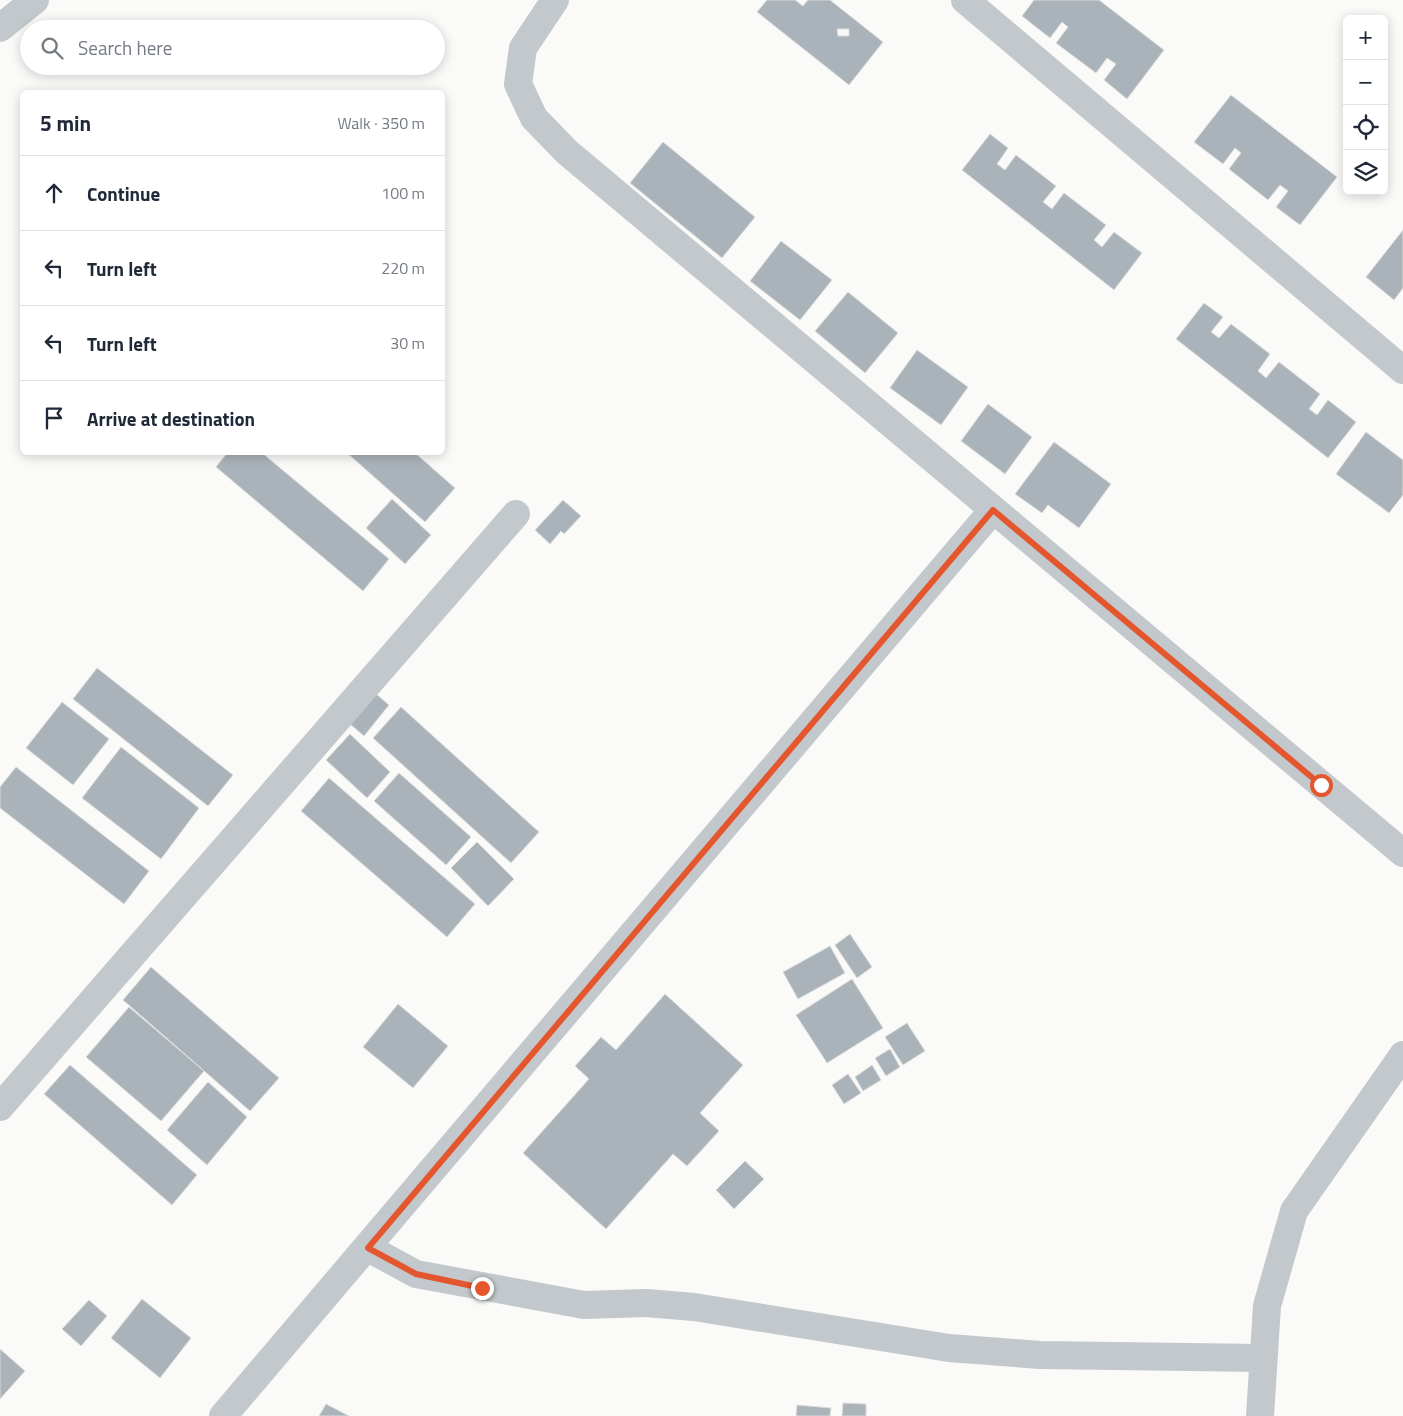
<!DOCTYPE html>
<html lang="en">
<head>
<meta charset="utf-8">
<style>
	body { margin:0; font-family:"Titillium Web",sans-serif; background:#f6f6f7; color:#1f2937 }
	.controls { position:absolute; right:15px; top:15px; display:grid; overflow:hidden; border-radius:8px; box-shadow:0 2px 12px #0003 }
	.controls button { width:45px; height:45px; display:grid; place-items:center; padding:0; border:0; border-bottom:1px solid #e0e1e3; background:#fff; color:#1f2937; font:25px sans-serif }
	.stop { position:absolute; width:15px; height:15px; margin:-11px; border:4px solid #e4572e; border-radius:50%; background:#fff }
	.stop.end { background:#e4572e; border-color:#fff; box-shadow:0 1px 5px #0008 }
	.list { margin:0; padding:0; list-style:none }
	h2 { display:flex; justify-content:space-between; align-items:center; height:65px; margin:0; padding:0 20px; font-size:21px }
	h2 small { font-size:16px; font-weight:400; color:#747a83 }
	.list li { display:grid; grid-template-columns:32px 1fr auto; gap:15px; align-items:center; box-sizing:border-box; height:75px; padding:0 20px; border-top:1px solid #e0e1e3 }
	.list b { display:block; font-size:19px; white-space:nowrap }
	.list em { font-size:16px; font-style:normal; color:#747a83 }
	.icon { flex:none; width:28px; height:28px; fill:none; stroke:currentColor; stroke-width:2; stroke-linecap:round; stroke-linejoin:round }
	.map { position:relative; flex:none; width:1403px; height:1416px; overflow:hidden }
	.search { position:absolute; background:#fff; box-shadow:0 2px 12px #0003; left:20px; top:20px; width:425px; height:55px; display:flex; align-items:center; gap:12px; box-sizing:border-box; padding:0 18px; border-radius:28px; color:#747a83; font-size:19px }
	.panel { position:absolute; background:#fff; box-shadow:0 2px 12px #0003; left:20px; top:90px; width:425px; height:365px; border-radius:8px }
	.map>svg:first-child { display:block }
	.building { fill:#aab3b9; stroke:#dcdcda; fill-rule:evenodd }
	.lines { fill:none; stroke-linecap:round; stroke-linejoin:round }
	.minor { stroke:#c3c8cc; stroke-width:28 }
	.route { stroke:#e4572e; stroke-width:6 }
</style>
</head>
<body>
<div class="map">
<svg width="1403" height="1416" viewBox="0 0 1403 1416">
	<rect width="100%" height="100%" fill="#fafaf8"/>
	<path class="building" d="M767,0H795L803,6L808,0H830L883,42L849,85L757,12ZM837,29H849V36H838Z
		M1034,0H1099L1164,50L1127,99L1104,80L1116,64L1107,58L1096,73L1056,43L1068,27L1062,22L1050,38L1022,16Z
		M1231,95L1337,177L1300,225L1276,207L1288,191L1280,185L1268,200L1229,169L1241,153L1235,148L1223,164L1194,142Z
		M990,134L1008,148L997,164L1005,170L1016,155L1056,186L1043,202L1052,209L1064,193L1106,225L1094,240L1102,247L1114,232L1142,253L1114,290L962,170Z
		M663,142L755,217L722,258L630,183Z
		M1403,230V288L1394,300L1366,277Z
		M781,241L832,280L800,320L750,281Z
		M848,292L898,333L865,373L815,331Z
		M1204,303L1223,317L1211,332L1219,338L1231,324L1270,354L1258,371L1266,378L1279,362L1320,394L1309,409L1317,415L1328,400L1356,422L1328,458L1176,339Z
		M917,350L968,387L941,425L890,388Z
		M988,404L1032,437L1005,474L961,441Z
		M1366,432L1403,460V495L1389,513L1336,474Z
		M1054,442L1111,484L1079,528L1048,505L1042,513L1015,494Z
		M228,452H261L389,559L363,591L216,467Z
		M346,452H414L455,488L425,522Z
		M392,499L431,535L405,564L366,528Z
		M563,500L581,516L564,534L561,531L550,544L535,530Z
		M97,668L233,775L208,806L73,699Z
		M375,693L389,705L364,736L350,724Z
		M62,702L109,739L73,785L26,748Z
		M401,707L539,832L511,863L373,738Z
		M350,734L390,772L367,798L326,760Z
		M121,747L199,808L161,859L82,798Z
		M16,767L149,871L124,904L0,808V787Z
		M399,773L471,837L446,865L374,801Z
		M329,778L475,904L447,937L301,811Z
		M477,842L514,879L488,906L451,868Z
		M850,934L872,967L857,978L835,945Z
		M830,946L845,973L798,999L783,972Z
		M151,967L279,1078L250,1111L123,1000Z
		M852,979L883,1028L827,1063L796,1015Z
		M665,994L743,1065L700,1113L719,1131L687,1166L673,1154L606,1229L523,1153L589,1079L575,1066L601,1037L616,1050Z
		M398,1004L448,1046L413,1088L363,1047Z
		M129,1007L204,1071L161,1121L86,1057Z
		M907,1023L925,1051L903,1065L885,1037Z
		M890,1049L900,1067L886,1076L875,1058Z
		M70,1065L197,1175L172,1205L44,1094Z
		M872,1065L881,1080L863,1091L855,1077Z
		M848,1074L861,1093L844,1104L832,1085Z
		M208,1082L247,1117L207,1165L167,1130Z
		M745,1161L764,1179L734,1209L716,1190Z
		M142,1299L191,1338L160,1378L111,1338Z
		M89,1300L107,1316L81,1346L62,1329Z
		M0,1349L25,1371L0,1399Z
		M843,1403L866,1404V1416H842Z
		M326,1404L349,1416H319Z
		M797,1405L831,1408L830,1416H796Z"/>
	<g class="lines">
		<path class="minor" d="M555,0L523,48L518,84L534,118L567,152L1403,853
			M965,0L1403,370
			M0,28L35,0
			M0,1107L516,514
			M368,1248L416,1274L584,1305L646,1303L694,1307L949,1348L1040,1355L1262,1358
			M223,1416L993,510
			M1260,1416L1267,1306L1294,1211L1403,1055"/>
	</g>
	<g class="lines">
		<path class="route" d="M482,1288L416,1274L368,1248L993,510L1321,785"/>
	</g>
</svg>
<div class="controls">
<button>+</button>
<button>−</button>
<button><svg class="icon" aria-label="locate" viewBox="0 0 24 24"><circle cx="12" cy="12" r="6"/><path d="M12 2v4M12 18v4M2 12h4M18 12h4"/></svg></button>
<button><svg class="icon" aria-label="layers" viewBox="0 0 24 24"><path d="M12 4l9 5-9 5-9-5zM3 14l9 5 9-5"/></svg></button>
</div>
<div class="stop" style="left:1321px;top:785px"></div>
<div class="stop end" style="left:482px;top:1288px"></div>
<div class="search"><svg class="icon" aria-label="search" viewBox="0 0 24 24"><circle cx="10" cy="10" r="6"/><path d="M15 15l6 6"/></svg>Search here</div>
<section class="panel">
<h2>5 min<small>Walk · 350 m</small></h2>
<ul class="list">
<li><svg class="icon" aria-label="ahead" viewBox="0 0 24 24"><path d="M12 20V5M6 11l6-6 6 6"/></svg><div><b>Continue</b></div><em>100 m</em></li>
<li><svg class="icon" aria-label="left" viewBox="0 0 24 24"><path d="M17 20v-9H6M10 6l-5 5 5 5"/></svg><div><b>Turn left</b></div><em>220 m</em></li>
<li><svg class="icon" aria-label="left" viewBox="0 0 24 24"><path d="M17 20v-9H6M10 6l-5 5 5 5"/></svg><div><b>Turn left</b></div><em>30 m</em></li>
<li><svg class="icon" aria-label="arrive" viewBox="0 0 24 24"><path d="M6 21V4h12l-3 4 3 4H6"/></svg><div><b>Arrive at destination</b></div></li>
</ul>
</section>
</div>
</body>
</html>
